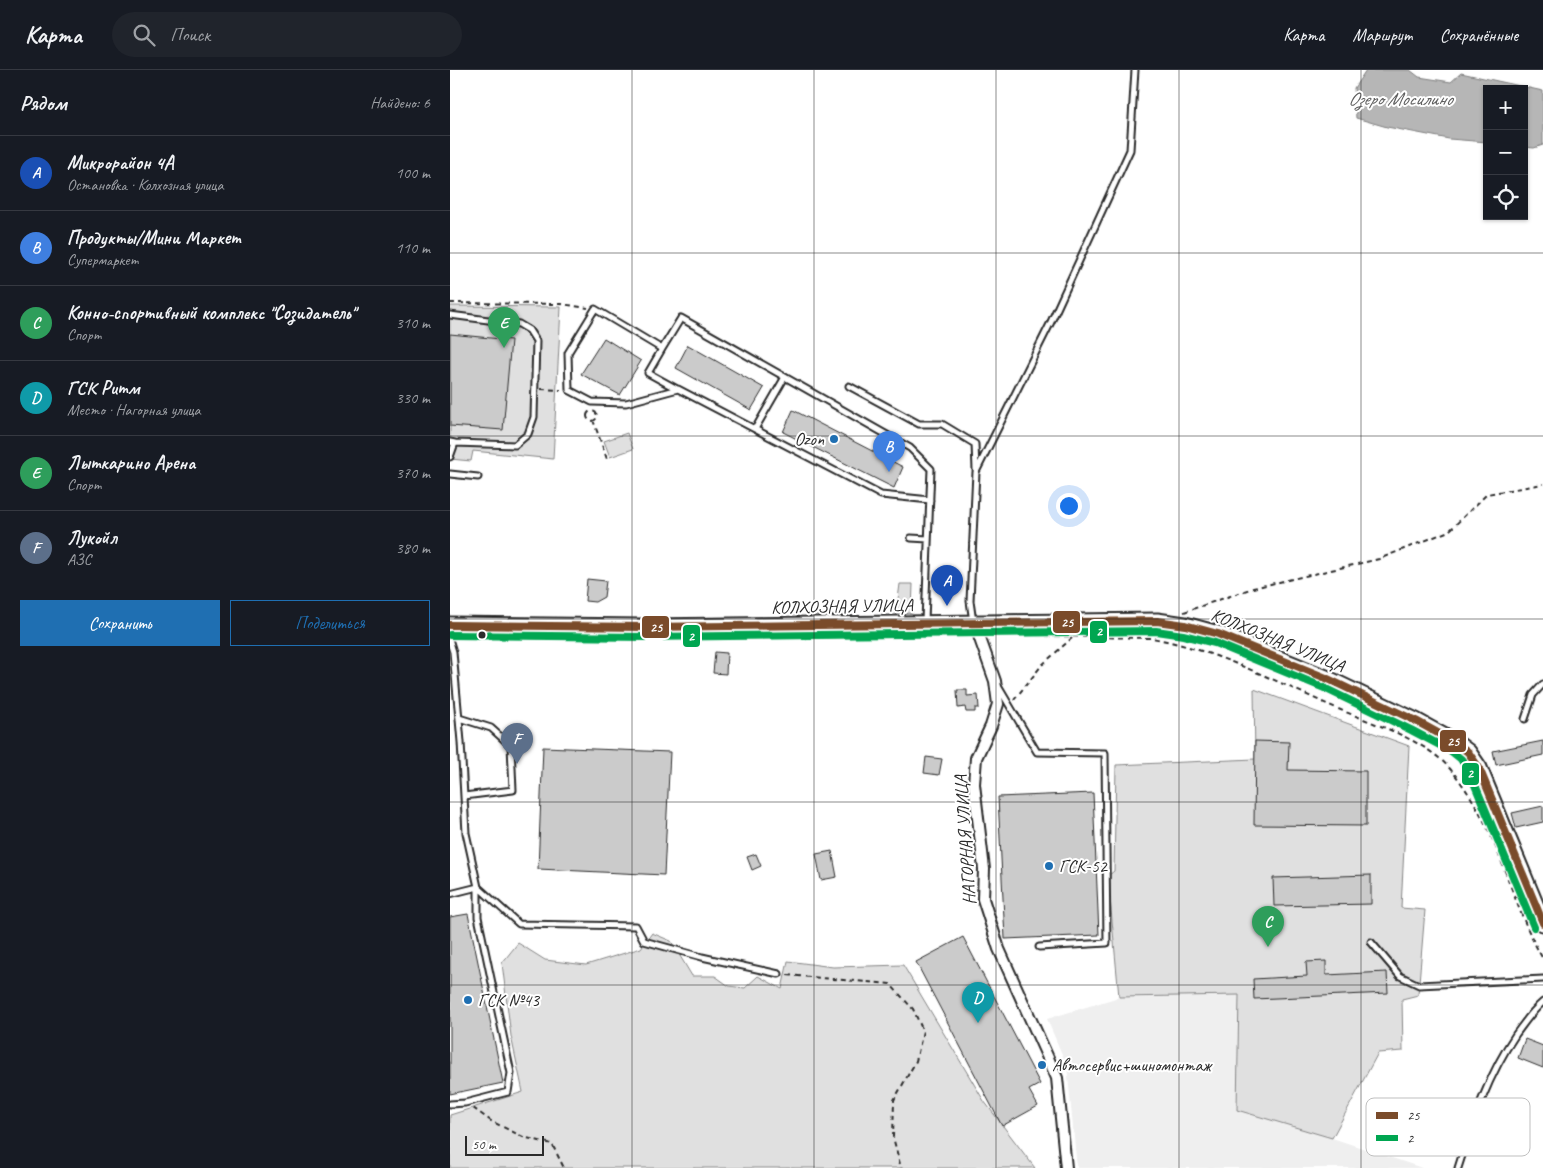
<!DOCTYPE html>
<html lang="ru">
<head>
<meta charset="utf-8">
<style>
	body { margin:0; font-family:Caveat,sans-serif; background:#20242c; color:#f1f3f6 }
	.controls { position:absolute; right:15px; top:15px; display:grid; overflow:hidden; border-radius:0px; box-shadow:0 1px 4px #0004 }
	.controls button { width:45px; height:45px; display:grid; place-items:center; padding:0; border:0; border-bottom:1px solid #363941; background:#171b24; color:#f1f3f6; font:25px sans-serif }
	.scale { position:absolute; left:15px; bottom:12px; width:79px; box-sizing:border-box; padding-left:5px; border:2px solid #2b2b2b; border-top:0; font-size:14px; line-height:18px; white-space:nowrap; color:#2b2b2b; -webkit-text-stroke:4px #fff; paint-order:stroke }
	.you { position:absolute; left:618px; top:435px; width:18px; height:18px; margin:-12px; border:4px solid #fff; border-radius:50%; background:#1a73e8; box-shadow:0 0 0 8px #1a73e833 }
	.badge { display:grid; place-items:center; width:32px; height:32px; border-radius:50%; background:#1f6fb2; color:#fff; font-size:16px; font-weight:700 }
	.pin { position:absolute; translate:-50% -41px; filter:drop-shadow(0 1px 2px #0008) }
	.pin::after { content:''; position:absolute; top:26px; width:18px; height:15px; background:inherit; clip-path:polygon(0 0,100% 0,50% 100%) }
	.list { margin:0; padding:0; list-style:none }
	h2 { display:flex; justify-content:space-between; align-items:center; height:65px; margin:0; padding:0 20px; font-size:21px }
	h2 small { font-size:16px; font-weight:400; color:#9ea1a6 }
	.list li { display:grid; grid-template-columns:32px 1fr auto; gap:15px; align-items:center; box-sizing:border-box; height:75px; padding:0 20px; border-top:1px solid #363941 }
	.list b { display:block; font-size:19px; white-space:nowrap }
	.list p { margin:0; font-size:16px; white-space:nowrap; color:#9ea1a6 }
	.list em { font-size:16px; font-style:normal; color:#9ea1a6 }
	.actions { display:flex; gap:10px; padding:15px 20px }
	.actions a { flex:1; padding:11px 0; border:1px solid #1f6fb2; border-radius:0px; text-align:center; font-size:18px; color:#1f6fb2 }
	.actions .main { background:#1f6fb2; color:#fff }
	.icon { flex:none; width:28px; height:28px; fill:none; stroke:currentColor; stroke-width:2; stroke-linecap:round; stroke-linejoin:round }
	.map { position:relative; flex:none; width:1093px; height:1098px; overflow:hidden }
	header { display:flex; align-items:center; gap:30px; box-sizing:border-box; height:70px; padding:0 25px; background:#171b24; border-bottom:1px solid #363941 }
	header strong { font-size:24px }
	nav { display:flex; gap:28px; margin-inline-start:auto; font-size:18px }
	.search { width:350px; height:45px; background:#20242c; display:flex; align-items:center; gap:12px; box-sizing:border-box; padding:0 18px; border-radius:28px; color:#9ea1a6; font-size:19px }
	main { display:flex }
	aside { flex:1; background:#171b24 }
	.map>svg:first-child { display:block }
	.built { fill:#efefef }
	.green { fill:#e0e0e0; stroke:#868686 }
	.water { fill:#b6b6b6; stroke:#7e7e7e }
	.building { fill:#cbcbcb; stroke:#2b2b2b }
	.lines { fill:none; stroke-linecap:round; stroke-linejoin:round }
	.lane-casing { stroke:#2b2b2b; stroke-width:9 }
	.street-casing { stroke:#2b2b2b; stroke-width:14 }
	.secondary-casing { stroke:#2b2b2b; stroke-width:19 }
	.path { stroke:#2b2b2b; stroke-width:2; stroke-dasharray:5 4; stroke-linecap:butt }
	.lane { stroke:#fff; stroke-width:5 }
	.street { stroke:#fff; stroke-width:10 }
	.secondary { stroke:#fff; stroke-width:15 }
	.bus-1-casing { stroke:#fff; stroke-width:11 }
	.bus-2-casing { stroke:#fff; stroke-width:11 }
	.bus-1 { stroke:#7a4b2a; stroke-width:8 }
	.bus-2 { stroke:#00a651; stroke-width:8 }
	.grid { fill:none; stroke:#2b2b2b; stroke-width:1; stroke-opacity:0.55 }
	.poi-dot { fill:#1f6fb2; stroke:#fff; stroke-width:2 }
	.bus-dot { fill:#2b2b2b; stroke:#fff; stroke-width:2 }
	.labels { text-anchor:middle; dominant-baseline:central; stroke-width:4; stroke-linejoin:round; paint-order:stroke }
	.poi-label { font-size:18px; fill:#2b2b2b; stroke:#fff; text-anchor:start }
	.street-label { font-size:18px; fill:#2b2b2b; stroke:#fff }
	.water-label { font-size:19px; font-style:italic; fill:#5c5c5c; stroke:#fff }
	.key { fill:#fff; stroke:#bfbfbf; stroke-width:1 }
	.key-label { font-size:14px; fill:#2b2b2b }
	.line-badge { stroke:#fff; stroke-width:2 }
	.badge-label { font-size:14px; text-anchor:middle; font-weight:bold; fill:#fff }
</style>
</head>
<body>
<header>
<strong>Карта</strong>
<div class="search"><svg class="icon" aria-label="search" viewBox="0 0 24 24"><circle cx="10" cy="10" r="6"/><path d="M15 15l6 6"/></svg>Поиск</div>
<nav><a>Карта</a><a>Маршрут</a><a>Сохранённые</a></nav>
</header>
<main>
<aside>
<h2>Рядом<small>Найдено: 6</small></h2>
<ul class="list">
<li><span class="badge" style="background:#1a4fb4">A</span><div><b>Микрорайон 4А</b><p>Остановка · Колхозная улица</p></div><em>100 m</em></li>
<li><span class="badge" style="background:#3f7fe0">B</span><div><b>Продукты/Мини Маркет</b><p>Супермаркет</p></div><em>110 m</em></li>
<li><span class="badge" style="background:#2e9e5b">C</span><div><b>Конно-спортивный комплекс &quot;Созидатель&quot;</b><p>Спорт</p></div><em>310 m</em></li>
<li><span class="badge" style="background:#0f9aa8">D</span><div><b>ГСК Ритм</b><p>Место · Нагорная улица</p></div><em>330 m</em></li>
<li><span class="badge" style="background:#2e9e5b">E</span><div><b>Лыткарино Арена</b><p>Спорт</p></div><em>370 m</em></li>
<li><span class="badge" style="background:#5c6f8a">F</span><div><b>Лукойл</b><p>АЗС</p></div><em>380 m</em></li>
</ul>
<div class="actions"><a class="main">Сохранить</a><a>Поделиться</a></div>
</aside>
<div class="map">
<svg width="1093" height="1098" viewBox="0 0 1093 1098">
	<rect width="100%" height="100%" fill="#fff"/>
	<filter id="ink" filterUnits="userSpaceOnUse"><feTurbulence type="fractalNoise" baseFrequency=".02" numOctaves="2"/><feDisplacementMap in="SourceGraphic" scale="10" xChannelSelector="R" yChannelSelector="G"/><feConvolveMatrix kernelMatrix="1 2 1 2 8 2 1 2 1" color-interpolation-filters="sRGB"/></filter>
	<g filter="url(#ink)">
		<path class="built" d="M789,925L787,1040L882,1068L972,1098H627L617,996L597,949L669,927Z"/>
		<path class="green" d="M0,236L111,237L103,389L23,381L21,391L0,389Z
			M177,363L183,379L160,387L154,371Z
			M450,514H463L462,543L446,544Z
			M804,619L959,676L951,838L975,840L968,925L952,929L953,981L928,983L882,1068L787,1040L789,925L669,927L658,806L664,801L666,695L805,689Z
			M202,863L221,871L242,906H265L279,916L295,918L308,906L332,919L338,891L383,897L453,895L534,1031L585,1098H0V1045L73,1022L61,966L52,893L68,873L95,890L136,895L191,878Z"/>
		<path class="water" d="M916,0H960L969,7L1001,12L1011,3L1093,21V75L1084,78L1074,77V19H1037V72L999,69L937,57L906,48L904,18Z"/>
		<path class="building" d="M0,264L61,270L53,360L0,356Z
			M154,268L191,291L170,325L131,304Z
			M238,275L314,318L301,340L226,298Z
			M343,340L453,397L444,418L333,362Z
			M137,509L156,511L154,527L145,532L135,531Z
			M265,582L277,583L276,604L263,603Z
			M507,620H517V626L528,625L529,638H525V642H516L515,637L508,638Z
			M805,671L839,672L838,700L916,701V756L804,755Z
			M1093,671V685L1046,695L1043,681Z
			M93,677L220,682L214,805L88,799Z
			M476,687L492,689L489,705L474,703Z
			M643,723L649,865L555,869L548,727Z
			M1093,736V752L1066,758L1062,743Z
			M382,781L387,807L371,810L366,784Z
			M306,784L311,796L302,800L297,787Z
			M921,805V834L824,836L823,808Z
			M18,844L53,1013L0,1024V847Z
			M513,867L590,1014L579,1020L588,1036L552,1056L466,892Z
			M876,891V905L937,902L938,923L804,929L803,909L857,906L856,892Z
			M1075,969L1093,976V998L1068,988Z"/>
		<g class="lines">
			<defs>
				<path id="lane" d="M0,245L69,254L79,260L86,271L84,347L78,364L65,375L5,373
					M212,279L198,303L227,319
					M399,316L469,354H492L525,374L526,400
					M305,359L335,307
					M0,372L5,373L0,387
					M0,404L28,407
					M461,468L478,469
					M475,551L481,399L460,378L231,248L212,279L145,239L118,283L119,320L142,332L176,333L228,319L431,425L480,430
					M523,552L520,531L526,402L600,254L680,80L685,0
					M0,572L3,582L11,672L16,763L28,817V847L61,1003L58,1022L15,1033L0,1034
					M548,616L587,682L655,683L657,873L589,877
					M9,648L41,658L61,676L63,720L14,726
					M1075,649L1083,625L1093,614
					M28,817L69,854L186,856L194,871L252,887L329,904
					M0,824L28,817
					M921,872L950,906L969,915L1093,909
					M1008,1098C1023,1051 1038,1005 1066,964C1075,952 1082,941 1093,932"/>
				<path id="street" d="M524,552L545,611L548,634L541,656L526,688L524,714L534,799L533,829L549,879L607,1008L616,1098"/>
				<path id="secondary" d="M0,555L195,557L707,551L735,555L768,564L876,608L966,651L1006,673L1018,682L1029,698L1093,853"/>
			</defs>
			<use href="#lane" class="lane-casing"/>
			<use href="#street" class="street-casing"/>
			<use href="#secondary" class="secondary-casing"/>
			<path class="path" d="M0,233L111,234L138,238
				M91,319L111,320
				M137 346a5 5 0 1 1 10 0a5 5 0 1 1-10 0Z
				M143,350L157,389
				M734,542L803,518L929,489L999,461L1037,424L1093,414
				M569,566L702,568C766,580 827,612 886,638C919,652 961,665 989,688C1000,697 1010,711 1018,723C1052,774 1062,836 1093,889
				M564,630L592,595L622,568
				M337,905L440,914L463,939L473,961L466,991L444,1030L443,1067L451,1098
				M23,1038L41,1051L73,1067L102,1074L114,1098"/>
			<use href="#lane" class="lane"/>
			<use href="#street" class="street"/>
			<use href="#secondary" class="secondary"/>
			<defs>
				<path id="bus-1" d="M0,555L195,557L707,551L735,555L768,564L876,608L966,651L1006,673L1018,682L1029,698L1093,853"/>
				<path id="bus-2" d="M0,565L195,567L706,561L733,565L765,573L872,617L961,660L1001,681L1011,689L1020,703L1084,857"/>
			</defs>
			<use href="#bus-1" class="bus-1-casing"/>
			<use href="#bus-2" class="bus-2-casing"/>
			<use href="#bus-1" class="bus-1"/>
			<use href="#bus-2" class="bus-2"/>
		</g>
	</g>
	<path class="grid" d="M182,0V1098M364,0V1098M546,0V1098M729,0V1098M911,0V1098M0,183H1093M0,366H1093M0,549H1093M0,732H1093M0,915H1093"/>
	<g class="poi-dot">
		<circle cx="384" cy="369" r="5"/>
		<circle cx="599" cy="796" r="5"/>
		<circle cx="18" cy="930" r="5"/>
		<circle cx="592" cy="995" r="5"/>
	</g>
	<circle class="bus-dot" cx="32" cy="565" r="4.5"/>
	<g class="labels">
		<g class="poi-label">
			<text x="374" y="369" text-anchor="end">Ozon</text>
			<text x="609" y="796">ГСК-52</text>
			<text x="28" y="930">ГСК №43</text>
			<text x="602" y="995">Автосервис+шиномонтаж</text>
		</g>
		<g class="street-label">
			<text transform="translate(392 536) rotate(-1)">КОЛХОЗНАЯ УЛИЦА</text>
			<text transform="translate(828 570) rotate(22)">КОЛХОЗНАЯ УЛИЦА</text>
			<text transform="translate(515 770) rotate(-94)">НАГОРНАЯ УЛИЦА</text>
		</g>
		<g class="water-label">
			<text x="950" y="29">Озеро Мосилино</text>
		</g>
	</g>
	<rect x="916" y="1028" width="164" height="58" rx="8" class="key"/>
	<rect x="926" y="1042" width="22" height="7" fill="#7a4b2a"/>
	<rect x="926" y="1065" width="22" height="6" fill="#00a651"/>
	<g class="key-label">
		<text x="957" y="1050">25</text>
		<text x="957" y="1073">2</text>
	</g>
	<g class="line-badge">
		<rect x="602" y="540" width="29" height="24" rx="5" fill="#7a4b2a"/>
		<rect x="191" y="545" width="29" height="24" rx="5" fill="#7a4b2a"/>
		<rect x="639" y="550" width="19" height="24" rx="5" fill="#00a651"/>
		<rect x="232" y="554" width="19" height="24" rx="5" fill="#00a651"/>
		<rect x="989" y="659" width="28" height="24" rx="5" fill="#7a4b2a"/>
		<rect x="1011" y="692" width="19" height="24" rx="5" fill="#00a651"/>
	</g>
	<g class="badge-label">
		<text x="617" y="557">25</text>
		<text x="206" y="562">25</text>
		<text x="649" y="566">2</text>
		<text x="241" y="571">2</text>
		<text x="1003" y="676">25</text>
		<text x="1020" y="708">2</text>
	</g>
</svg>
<div class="controls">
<button>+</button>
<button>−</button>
<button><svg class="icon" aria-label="locate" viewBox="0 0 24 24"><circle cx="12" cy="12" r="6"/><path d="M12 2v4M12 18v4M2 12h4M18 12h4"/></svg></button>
</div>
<div class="scale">50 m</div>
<div class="you"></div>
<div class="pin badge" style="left:497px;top:536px;background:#1a4fb4">A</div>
<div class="pin badge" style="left:439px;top:402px;background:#3f7fe0">B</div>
<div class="pin badge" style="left:818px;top:877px;background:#2e9e5b">C</div>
<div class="pin badge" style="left:528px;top:953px;background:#0f9aa8">D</div>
<div class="pin badge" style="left:54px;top:278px;background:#2e9e5b">E</div>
<div class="pin badge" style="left:67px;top:694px;background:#5c6f8a">F</div>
</div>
</main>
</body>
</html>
